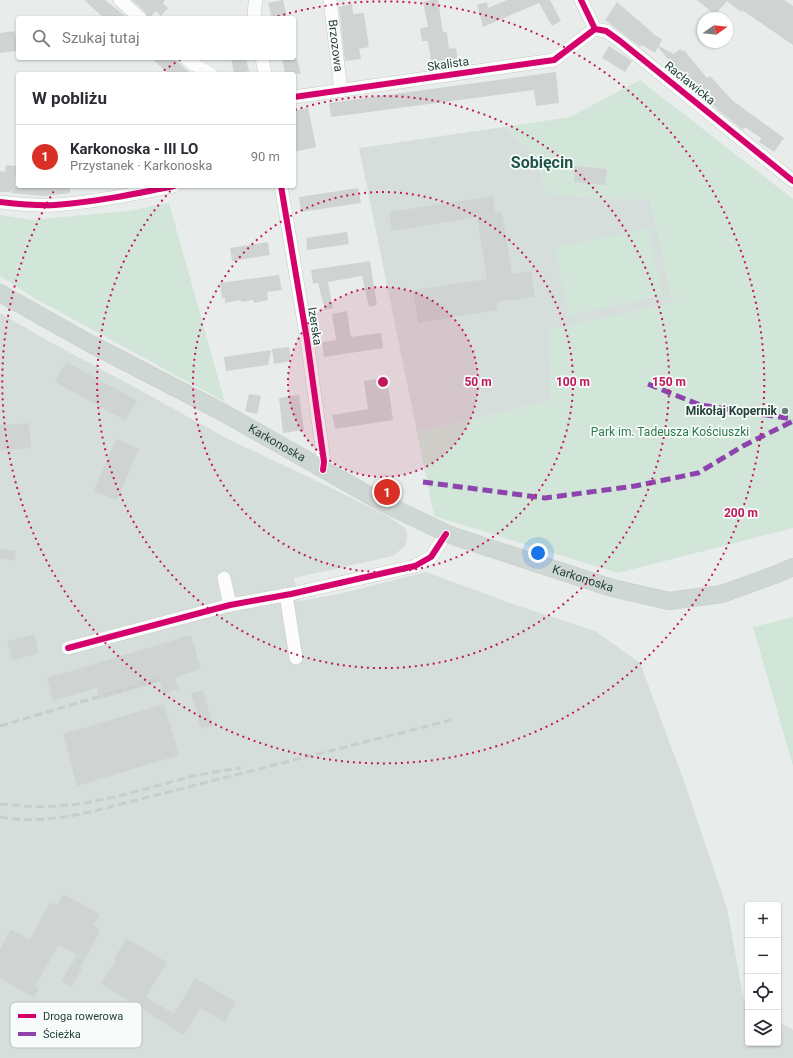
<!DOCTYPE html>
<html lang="pl">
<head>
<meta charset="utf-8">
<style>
	body { margin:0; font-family:Roboto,sans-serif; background:#f2f2f3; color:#2b2b33 }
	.controls { position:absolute; right:12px; bottom:12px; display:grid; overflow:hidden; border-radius:4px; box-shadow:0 1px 3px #0004 }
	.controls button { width:36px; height:36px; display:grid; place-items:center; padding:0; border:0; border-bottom:1px solid #e1e1e2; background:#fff; color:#2b2b33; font:20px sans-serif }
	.compass { position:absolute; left:697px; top:12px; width:36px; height:36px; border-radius:50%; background:#fff; box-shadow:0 1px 3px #0004; rotate:76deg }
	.you { position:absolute; left:538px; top:553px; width:14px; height:14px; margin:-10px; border:3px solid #fff; border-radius:50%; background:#1a73e8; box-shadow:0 0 0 6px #1a73e833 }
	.badge { display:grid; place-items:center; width:26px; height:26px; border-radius:50%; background:#d93025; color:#fff; font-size:13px; font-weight:700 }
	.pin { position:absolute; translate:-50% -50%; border:2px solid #fff; box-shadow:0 1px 4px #0006 }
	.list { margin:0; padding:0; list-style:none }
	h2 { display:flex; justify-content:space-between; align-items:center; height:52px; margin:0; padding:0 16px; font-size:17px }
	h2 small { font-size:13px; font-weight:400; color:#7c7c81 }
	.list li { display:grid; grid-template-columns:26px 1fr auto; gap:12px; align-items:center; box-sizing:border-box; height:64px; padding:0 16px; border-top:1px solid #e1e1e2 }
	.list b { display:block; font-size:15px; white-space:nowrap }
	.list p { margin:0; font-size:13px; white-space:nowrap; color:#7c7c81 }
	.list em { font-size:13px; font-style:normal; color:#7c7c81 }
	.icon { flex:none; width:22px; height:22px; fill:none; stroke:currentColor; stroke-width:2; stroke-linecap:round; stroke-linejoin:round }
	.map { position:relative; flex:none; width:793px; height:1058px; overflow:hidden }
	.search { position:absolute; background:#fff; box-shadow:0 1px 3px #0004; left:16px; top:16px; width:280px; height:44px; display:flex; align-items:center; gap:10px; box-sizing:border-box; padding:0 14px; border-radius:4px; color:#7c7c81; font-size:15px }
	.panel { position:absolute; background:#fff; box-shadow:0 1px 3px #0004; left:16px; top:72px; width:280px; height:116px; border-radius:4px }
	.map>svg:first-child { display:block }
	.built { fill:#d6dedb }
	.green { fill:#d1e6d8 }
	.building { fill:#cfd4d2 }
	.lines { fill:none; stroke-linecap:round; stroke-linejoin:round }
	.minor-casing { stroke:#c5cac8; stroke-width:14 }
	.major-casing { stroke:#c3ccc9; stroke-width:18 }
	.minor { stroke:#fcfcfc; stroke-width:13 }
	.major { stroke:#cfd7d5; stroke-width:17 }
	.rail { stroke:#c9cdcc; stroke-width:3; stroke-dasharray:8 4; stroke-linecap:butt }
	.quiet { stroke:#8e44ad; stroke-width:5; stroke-dasharray:10 5; stroke-linecap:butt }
	.cycleway-casing { stroke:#f7fbf9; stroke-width:8 }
	.cycleway { stroke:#d6006c; stroke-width:6 }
	.ring { fill:none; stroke:#c2185b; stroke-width:2; stroke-dasharray:2 4 }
	.poi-dot { fill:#697e78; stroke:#f7fbf9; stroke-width:1.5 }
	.labels { text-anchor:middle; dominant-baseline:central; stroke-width:3.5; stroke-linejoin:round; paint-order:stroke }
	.street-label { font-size:12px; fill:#24423a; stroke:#f7fbf9 }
	.poi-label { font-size:12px; font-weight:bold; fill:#24423a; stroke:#f7fbf9; text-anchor:end }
	.park-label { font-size:12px; fill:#2d7a4b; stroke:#f7fbf9 }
	.district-label { font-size:16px; font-weight:bold; fill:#1f5548; stroke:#f7fbf9 }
	.key { fill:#f7fbf9; stroke:#b8c4c0; stroke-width:1 }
	.key-label { font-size:11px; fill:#24423a }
	.centre { fill:#c2185b; stroke:#f7fbf9; stroke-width:2 }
	.ring-label { font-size:12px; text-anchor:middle; font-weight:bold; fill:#c2185b; stroke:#f7fbf9; stroke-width:3.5; stroke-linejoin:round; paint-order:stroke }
</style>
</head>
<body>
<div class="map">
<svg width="793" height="1058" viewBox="0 0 793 1058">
	<rect width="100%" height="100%" fill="#e8edeb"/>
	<path class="built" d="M504,127L531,150L549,195L650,200L674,303L549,330L551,401L417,432L359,148Z
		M0,313L50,342L138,389L228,439L327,486L389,517L405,528L407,534V541L404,547L393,556L294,578L300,601L339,594L426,572L510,603L595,631L640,663L685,784L727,908L744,1001L748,1003V1043H778V1021L793,1030V1058H0Z"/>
	<path class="green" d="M640,80L793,199V528L618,573L434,516L417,432L551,401L549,330L674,302L650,200L549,195L531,150L504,127L570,117Z
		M169,203L225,402L36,299L0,276V215L31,220L128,211Z
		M648,228L662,295L569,316L555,248Z
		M793,617V766L753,627Z"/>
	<path class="building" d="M84,0H105L128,18H104Z
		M132,0H165L163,3L168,8L161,16L156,11L150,18H148L145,12Z
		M283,0L287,18H272L268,3Z
		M432,0H438L443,32H447L449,49L456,48L458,64L432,68L428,41H422L420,28L428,27L423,2Z
		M507,0H550L561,21L552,26L539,3L483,27L477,5L487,2L488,8Z
		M697,0H784L793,6V45L742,10L741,12L727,1L715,15Z
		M617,2L653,33V34L662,39L659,46L674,54L680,49L682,51L684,50L707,78L710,76L732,100L784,138L774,152L759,142L761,138L745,127L743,130L718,110L687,78L685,80L658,47L655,53L642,45L640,47L605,20Z
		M352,4L353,14L364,13L369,47L359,49L361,59L345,61L339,7Z
		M15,31L17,51L0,53V33Z
		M609,46L632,61L625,72L602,58Z
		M151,58H173L191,74H169Z
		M231,58H246L249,71L234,74Z
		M282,58H297L301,74H285Z
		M556,72L559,103L536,106L534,90L331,117L329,103Z
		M308,108L316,147L294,152V111Z
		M6,165L16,166L15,186H70V193L44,196L12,193V191H10V192H0V171L5,172Z
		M575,166L607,169L605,185L574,182Z
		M358,188L361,203L301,212L299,197Z
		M493,196L495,213L502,212L512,274L531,271L535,297L497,302L498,310L418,323L413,290L487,279L477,217L392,231L389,212Z
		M347,232L349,244L307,250L306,238Z
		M268,242L270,255L232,261L230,248Z
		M370,261L377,305L369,307L362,276L328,282L333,308L325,310L318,283L313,284L311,270Z
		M279,275L282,290L267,292L268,300L254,303L253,300L241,302V300L225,303V298H222L220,283Z
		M347,311L351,337L381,333L383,348L324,357L322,342L336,340L332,314Z
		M289,347L291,361L274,364L272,349Z
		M271,350L268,365L226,371L224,357Z
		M66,362L137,400L126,421L55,382Z
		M387,377L393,420L335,429L332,415L368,409L364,381Z
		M249,394L261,396L257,414L245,411Z
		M299,395L304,430L283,433L279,398Z
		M29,423L31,448L0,450V425Z
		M116,439L139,449L117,500L94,491Z
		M0,548L16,551L15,561L0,558Z
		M34,634L39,653L12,660L7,641Z
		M191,635L201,669L175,677L179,689L163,694L160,682L100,699L97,688L53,701L47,678Z
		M203,690L213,726L201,729L198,719L199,718L191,693Z
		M164,704L179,755L77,786L63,734Z
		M63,894L100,914L93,925L101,930L80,968L82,969L71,987L61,982L77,955L59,945L35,986L39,988L34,998L0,978V949L11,929L30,940L50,902L57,906Z
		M126,938L167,962L146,997L174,1014L195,978L236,1002L225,1022L201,1008L184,1035L101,984L116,960L114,959Z"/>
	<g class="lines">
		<defs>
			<g id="minor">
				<path d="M120,0L140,18"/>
				<path id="s1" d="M330,0L341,91"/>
				<path d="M581,0L595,29L606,31L620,41L793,181"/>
				<path d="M255,18L254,11L256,0"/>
				<path d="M186,58L193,64L211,74"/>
				<path d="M262,58L265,74"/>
				<path d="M294,97L554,60L595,29"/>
				<path d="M281,186L307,340L324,462L323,470"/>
				<path d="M0,202C18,204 37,206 55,205C95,202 135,194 174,186"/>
				<path d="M224,578L230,605"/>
				<path d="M286,595L296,658"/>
				<path d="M68,648L230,605L291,594L415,566L431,557L446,534"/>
			</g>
			<g id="major">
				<path id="s2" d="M0,293L89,343L224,413L383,503L450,535L612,588L669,601L722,594L777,574L793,567"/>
			</g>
		</defs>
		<use href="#minor" class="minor-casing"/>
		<use href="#major" class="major-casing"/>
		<use href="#minor" class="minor"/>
		<use href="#major" class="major"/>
		<path class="rail" d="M0,726L158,679
			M0,804C29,807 60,808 89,802C124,796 158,785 193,776C209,773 225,770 241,768
			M0,817C32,823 63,818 94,811L451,720"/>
		<path class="quiet" d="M648,384L700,405L793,419
			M423,482L545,498L635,486L698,473L743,446L793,421"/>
		<defs>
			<path id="cycleway" d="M581,0L595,29L606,31L620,41L793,181
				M294,97L554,60L595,29
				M281,186L307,340L324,462L323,470
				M0,202C18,204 37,206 55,205C95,202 135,194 174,186
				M68,648L230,605L291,594L415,566L431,557L446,534"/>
		</defs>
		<use href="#cycleway" class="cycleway-casing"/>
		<use href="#cycleway" class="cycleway"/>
	</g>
	<circle cx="383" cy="382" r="95" fill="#c2185b" fill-opacity=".12"/>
	<g class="ring">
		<circle cx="383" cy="382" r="95"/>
		<circle cx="383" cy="382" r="190"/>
		<path d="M295 110A286 286 0 1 1 174 187"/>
		<path d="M159 74A381 381 0 0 1 181 59M272 18A381 381 0 1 1 55 189"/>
	</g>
	<circle class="poi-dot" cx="785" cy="411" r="4"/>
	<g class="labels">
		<g class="street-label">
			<text stroke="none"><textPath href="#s1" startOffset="46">Brzozowa</textPath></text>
			<text transform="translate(448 64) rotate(-8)">Skalista</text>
			<text transform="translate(690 83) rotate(39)">Racławicka</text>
			<text transform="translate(315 326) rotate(81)">Izerska</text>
			<text stroke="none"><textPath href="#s2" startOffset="315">Karkonoska</textPath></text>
			<text stroke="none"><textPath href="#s2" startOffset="651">Karkonoska</textPath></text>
		</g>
		<g class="poi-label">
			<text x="777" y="411">Mikołaj Kopernik</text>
		</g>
		<g class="park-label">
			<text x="670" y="432">Park im. Tadeusza Kościuszki</text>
		</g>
		<g class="district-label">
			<text x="542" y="162">Sobięcin</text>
		</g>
	</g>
	<rect x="10" y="1002" width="132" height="46" rx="6" class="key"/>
	<rect x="18" y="1014" width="18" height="4" fill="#d6006c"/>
	<rect x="18" y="1032" width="18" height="4" fill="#8e44ad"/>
	<g class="key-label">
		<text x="43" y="1020">Droga rowerowa</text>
		<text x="43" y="1038">Ścieżka</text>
	</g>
	<circle cx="383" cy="382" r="6" class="centre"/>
	<g class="ring-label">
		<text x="478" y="386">50 m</text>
		<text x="573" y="386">100 m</text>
		<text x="669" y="386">150 m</text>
		<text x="741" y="517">200 m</text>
	</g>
</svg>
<div class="controls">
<button>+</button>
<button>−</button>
<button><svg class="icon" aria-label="locate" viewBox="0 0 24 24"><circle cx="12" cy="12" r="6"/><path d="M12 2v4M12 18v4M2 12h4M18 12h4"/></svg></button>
<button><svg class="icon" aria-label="layers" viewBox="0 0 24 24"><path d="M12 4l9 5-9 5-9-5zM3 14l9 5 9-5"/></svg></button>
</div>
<svg class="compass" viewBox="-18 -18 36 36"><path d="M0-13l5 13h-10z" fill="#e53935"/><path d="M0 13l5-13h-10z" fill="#7c7c81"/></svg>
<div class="you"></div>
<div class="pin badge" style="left:387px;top:492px">1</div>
<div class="search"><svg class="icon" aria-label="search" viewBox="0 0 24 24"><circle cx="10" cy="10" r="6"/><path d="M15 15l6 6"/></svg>Szukaj tutaj</div>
<section class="panel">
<h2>W pobliżu<small></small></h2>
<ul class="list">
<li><span class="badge">1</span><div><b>Karkonoska - III LO</b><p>Przystanek · Karkonoska</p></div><em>90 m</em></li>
</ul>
</section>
</div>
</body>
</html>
